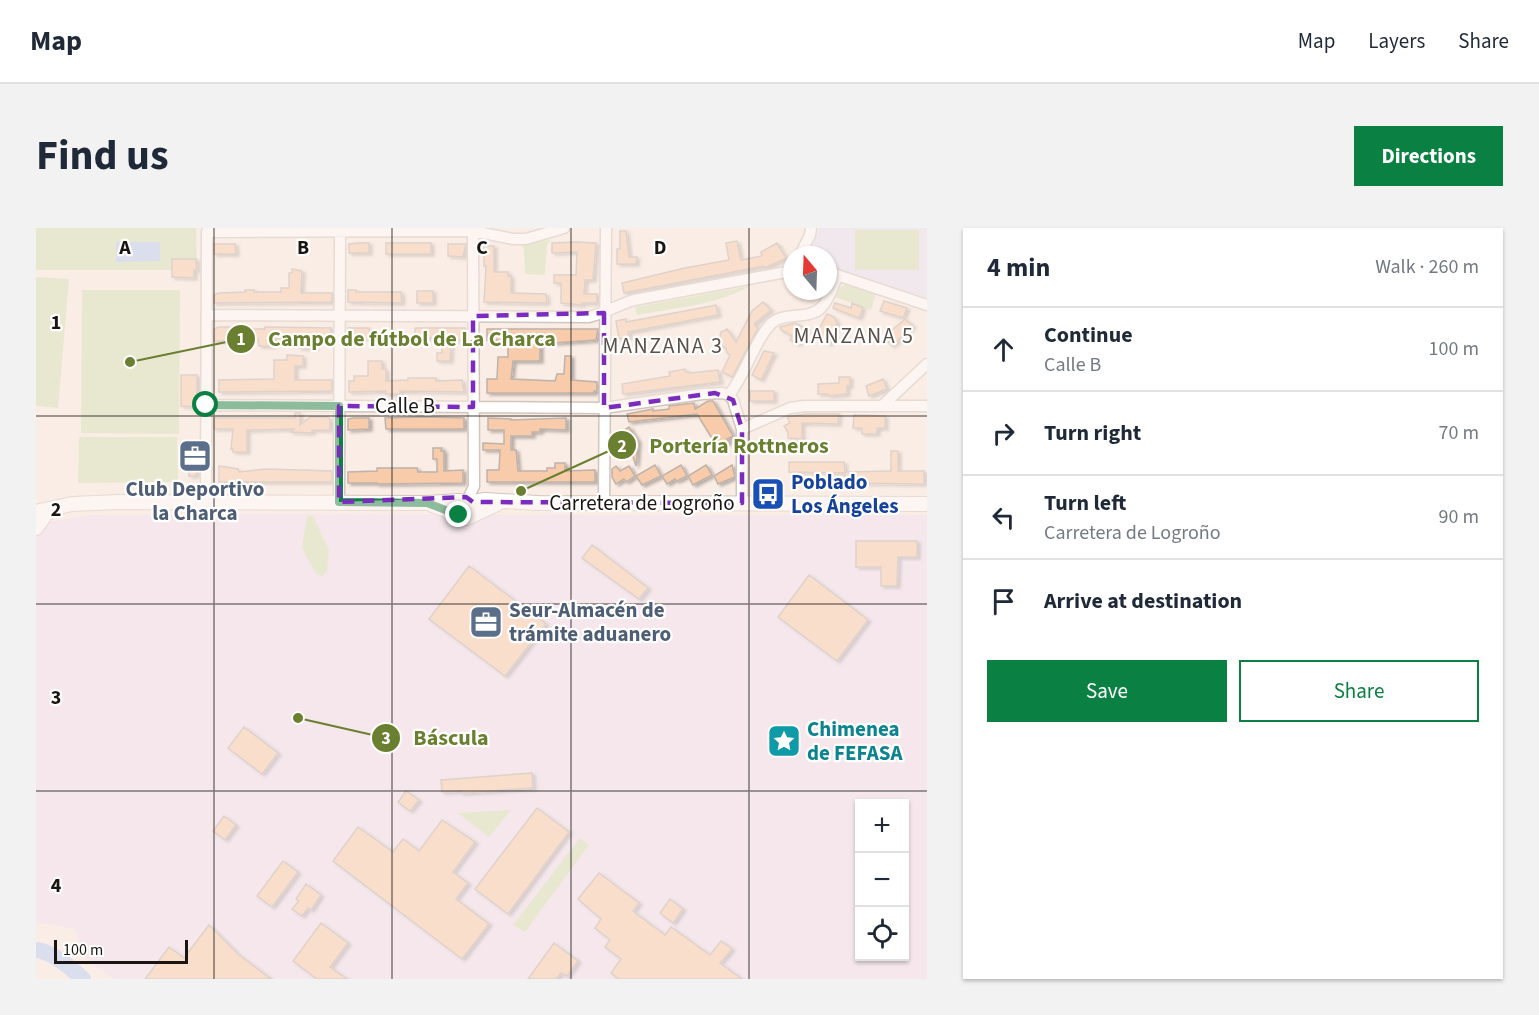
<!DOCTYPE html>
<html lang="en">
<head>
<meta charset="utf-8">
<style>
	body { margin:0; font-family:"Source Sans 3",sans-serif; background:#f2f2f3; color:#1f2937 }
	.controls { position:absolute; right:18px; bottom:18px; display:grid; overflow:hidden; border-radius:0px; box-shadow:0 2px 4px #0004 }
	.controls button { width:54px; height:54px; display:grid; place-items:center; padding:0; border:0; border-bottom:2px solid #e0e1e3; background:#fff; color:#1f2937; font:30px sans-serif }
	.compass { position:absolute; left:747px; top:18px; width:54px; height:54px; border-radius:50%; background:#fff; box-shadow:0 2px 4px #0004; rotate:341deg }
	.scale { position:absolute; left:18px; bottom:15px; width:134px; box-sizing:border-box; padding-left:6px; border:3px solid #1a1513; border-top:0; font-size:16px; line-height:21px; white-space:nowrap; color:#1a1513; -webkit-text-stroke:4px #fff; paint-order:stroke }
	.stop { position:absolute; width:18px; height:18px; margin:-14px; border:4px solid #0b8043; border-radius:50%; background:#fff }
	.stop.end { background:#0b8043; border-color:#fff; box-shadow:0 2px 6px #0008 }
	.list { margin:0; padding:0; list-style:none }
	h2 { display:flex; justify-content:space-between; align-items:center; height:78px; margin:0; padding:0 24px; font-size:26px }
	h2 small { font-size:20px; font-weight:400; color:#747a83 }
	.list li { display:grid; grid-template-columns:39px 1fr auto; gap:18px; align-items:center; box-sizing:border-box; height:84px; padding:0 24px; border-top:2px solid #e0e1e3 }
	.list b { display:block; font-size:22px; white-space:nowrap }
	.list p { margin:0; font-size:20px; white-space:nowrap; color:#747a83 }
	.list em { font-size:20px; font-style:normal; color:#747a83 }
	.actions { display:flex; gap:12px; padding:18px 24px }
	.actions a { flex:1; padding:14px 0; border:2px solid #0b8043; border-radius:0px; text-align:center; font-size:21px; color:#0b8043 }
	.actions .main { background:#0b8043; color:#fff }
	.icon { flex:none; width:33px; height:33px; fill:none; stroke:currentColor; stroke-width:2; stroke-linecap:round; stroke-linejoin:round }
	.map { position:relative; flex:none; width:891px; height:751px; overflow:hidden; border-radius:0px }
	header { display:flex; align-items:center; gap:36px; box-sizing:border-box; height:84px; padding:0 30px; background:#fff; border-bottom:2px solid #e0e1e3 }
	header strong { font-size:28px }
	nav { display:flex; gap:33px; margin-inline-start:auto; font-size:21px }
	.intro { display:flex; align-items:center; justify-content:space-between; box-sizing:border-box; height:144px; padding:0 36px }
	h1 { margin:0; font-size:42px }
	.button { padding:15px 27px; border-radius:0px; background:#0b8043; color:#fff; font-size:21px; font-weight:700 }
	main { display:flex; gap:36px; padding:0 36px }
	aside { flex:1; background:#fff; border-radius:0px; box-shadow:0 2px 4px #0004 }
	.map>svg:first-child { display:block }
	.industrial { fill:#efe1f4; fill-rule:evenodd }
	.education { fill:#e7e3f9 }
	.green { fill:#d3e2b5 }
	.water { fill:#b3ccf7 }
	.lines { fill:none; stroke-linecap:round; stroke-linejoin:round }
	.river { stroke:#b3ccf7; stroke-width:16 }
	.building { fill:#f8ccaa; stroke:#beb2aa; stroke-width:1.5; filter:url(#shadow) }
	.minor-casing { stroke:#d1c5bd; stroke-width:13 }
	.secondary-casing { stroke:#d1c5bd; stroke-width:16 }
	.minor { stroke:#fff; stroke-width:10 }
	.secondary { stroke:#fff; stroke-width:14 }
	.route { stroke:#0b8043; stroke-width:8 }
	.marked { fill:none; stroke:#7b2cbf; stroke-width:4.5; stroke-dasharray:12 8; stroke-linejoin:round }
	.grid { fill:none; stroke:#1a1513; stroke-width:1.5; stroke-opacity:0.55 }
	.labels { text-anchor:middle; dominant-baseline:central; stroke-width:4.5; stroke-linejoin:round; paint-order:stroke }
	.street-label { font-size:21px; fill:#1a1513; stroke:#fff }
	.transit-label { font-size:21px; font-weight:bold; fill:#164399; stroke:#fff; text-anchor:start }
	.service-label { font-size:21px; font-weight:bold; fill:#4e5e75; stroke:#fff }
	.culture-label { font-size:21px; font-weight:bold; fill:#0d838f; stroke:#fff; text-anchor:start }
	.neighbourhood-label { font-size:22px; letter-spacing:1.5px; fill:#5d524b; stroke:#fff }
	.grid-label { font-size:20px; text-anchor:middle; font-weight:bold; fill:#1a1513; stroke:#fff; stroke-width:4.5; stroke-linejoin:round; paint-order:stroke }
	.leader { fill:none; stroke:#6a7f30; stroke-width:2 }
	.callout-dot { fill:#6a7f30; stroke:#fff; stroke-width:2 }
	.mark-label { font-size:18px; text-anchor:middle; font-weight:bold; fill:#fff }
	.callout-label { font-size:22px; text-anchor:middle; font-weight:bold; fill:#6a7f30; stroke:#fff; stroke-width:4.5; stroke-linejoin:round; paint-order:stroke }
</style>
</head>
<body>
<header>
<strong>Map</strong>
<nav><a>Map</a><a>Layers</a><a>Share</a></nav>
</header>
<div class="intro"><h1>Find us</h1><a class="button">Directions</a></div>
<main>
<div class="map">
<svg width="891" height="751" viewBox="0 0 891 751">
	<defs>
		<filter id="shadow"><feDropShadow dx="3" dy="2" stdDeviation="1.5" flood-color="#0004"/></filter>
	</defs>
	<rect width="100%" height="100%" fill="#faede5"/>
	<path class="industrial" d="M215,286L891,287V751H78L49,730L39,701L8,695L0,696V293H20L55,287ZM824,576H868V728H824Z"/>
	<path class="education" d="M783,0H891V70L792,38V27H774Z"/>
	<path class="green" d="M0,0H160L161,42H0Z
		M819,2H883V42H819Z
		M515,12L511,17L509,47L489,46L488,21L484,16Z
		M0,49L33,51L22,180L0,178Z
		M811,56L840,65L835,82L799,69L804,59Z
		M714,58C680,77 639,80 601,87L599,79Z
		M46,62H144L143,206L45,205Z
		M43,209H141L142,254L42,255Z
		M271,288H277L293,322L291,344L286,348L280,346L266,320Z
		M475,582L453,609L422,585Z
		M544,610L553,617L489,704L477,697Z"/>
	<path class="water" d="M80,14H124V33L80,34Z"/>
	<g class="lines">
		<path class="river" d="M0,722C16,723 35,740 47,751"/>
	</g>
	<path class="building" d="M584,3H590L593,29H601L600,36H581V21H584Z
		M701,13L705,32L726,28L725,24L741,15L750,30L729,40L728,38L588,65L586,55L649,40L693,32L690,15Z
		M540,14L560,15L557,52H549L548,66H561V75H546V77L525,75V55H518V47H540L541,24L516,25V15Z
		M323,15H333V25H313V16Z
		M350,15H395V26H350Z
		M178,16H199L200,26H178Z
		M412,16H430L427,29L412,28Z
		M448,18H458V44H472V48H475V65L510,66L511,75L448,74L450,38H448Z
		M136,31H160L161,42H158V50L136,49Z
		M256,41L266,43L265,65H296V74L178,75V67L183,65L209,64V62H218V64H245V60H253V45H256Z
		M312,62H320V64H365L366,75L312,74Z
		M381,63H397V75H381Z
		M848,73L871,80L867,90L844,83Z
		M727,74L735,82L718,96L722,100L696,149L686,144L694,127L691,125L690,120L682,116L685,104L691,101L700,114L716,83Z
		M799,75L815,80L816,75L827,80L823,90L797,80Z
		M680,77L682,87L592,104L593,109L583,111L580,93L590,91V94Z
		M791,86L798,89L801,95L796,105L798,107L793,116L779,108Z
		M869,91L877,98L856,118L848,109Z
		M759,95L771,101L762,116L754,112L756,108L745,102L744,99Z
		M183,99H202V110L198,113H178V101Z
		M229,99L295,100V110L279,111V120H263V111H238V118H223L222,111H215L216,101H229Z
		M312,100H333L334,110H312Z
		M379,100H429V112H415L414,133H401V125H406L405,110H379Z
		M451,101H562L560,112L518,115V111H504V133H477L475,151L519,153L521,146H528L529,128H535V152L561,154V163H558V165H451V151H461L462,129H472V112H451Z
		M728,123L738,125L725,152L716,147Z
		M251,127L267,128V138H259V152H296V163L183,164V152L238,151V132H251Z
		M332,133H346V141H350V153L372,152V150H400V153L426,152L428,164L364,163V166H350V163L313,164V153H318V148H332Z
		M649,141L650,144H654V145L682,142L684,154L587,166L586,156L634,148L633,144Z
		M145,147H161V179L145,178Z
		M803,149H814V158H811V166L792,168V166H782V156L803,155Z
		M847,151L851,161L833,168L830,158Z
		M714,163H738V173H714Z
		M672,173H677L697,208L691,211L693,214L682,220L661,186L593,194L591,186L617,181V183L633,181V178L658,175L659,181Z
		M259,185H264V197L274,189H291L294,191V202H276V205L255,204L258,201L211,202V224H197V221H195L197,201H178V190H259Z
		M769,186H803L802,196L766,195V211L752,210V204L748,198L754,195L751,189Z
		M818,187L849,188V200H841V206H826V200H817Z
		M388,189L428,190V201H350L349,190Z
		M317,190H333V201L312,202V191Z
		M452,190L475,191V192L530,190V202L504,201V204H496V208H475V222H480L482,243H511V240H519V235H529V243L559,242V254H451V242H463L464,222H447V215L468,216V202H452Z
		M593,199L602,213L600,238L592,214L581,218L576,210Z
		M153,214H161L160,248H153Z
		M397,220H406L405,223H408V243L427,242V255L341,256V255H312V244L341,243V240H381L382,244H401V231H397Z
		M855,223H862V243H888V256L809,255V245L753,244V234H808L809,244L855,243Z
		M619,237L625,248L606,257L600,248Z
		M645,237L651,248L641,253L639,251L631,256L626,248Z
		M670,237L676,247L657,257L652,248Z
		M696,237L699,249L682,256L678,248Z
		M183,238L202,241L203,244L230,241L296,243V254H183Z
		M580,238L584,243L593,238L599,248L590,254L588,251L580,256L576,249V241Z
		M820,313H881V329H862L861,358H845V339H820Z
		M556,317L612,360L603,371L546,330Z
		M433,338L510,396L469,448L393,391Z
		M773,347L832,392L801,433L742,389Z
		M208,499L242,525L226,546L192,520Z
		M496,545L497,560L425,565V563L406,564L405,552Z
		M370,563L383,572L374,583L362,574Z
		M501,580L533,604L472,686L439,661Z
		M188,588L200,597L189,612L177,603Z
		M406,592L439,614L417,644L432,655L420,671L453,696L426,731L297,633L322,599L357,624L367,611L383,623Z
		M247,633L262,644L236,679L221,668Z
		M563,645L603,675L597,683L629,707L635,699L674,727L685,713L696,721L684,735L706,751H583L575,745L585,731L569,719L574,712L559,700L565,691L542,671Z
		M270,656L285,667L275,682L272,680L266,688L256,681L263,673L260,671Z
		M634,671L647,681L637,695L624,685Z
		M285,695L312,715L294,739L311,751H281L257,733Z
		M173,697L203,727L235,751H109L133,719L148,730Z
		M518,715L542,733L531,748L525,745L520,751H492Z"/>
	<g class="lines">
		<defs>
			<path id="minor" d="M764,27L774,7L775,0
				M792,44L891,77
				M171,87L553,89C569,85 582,77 598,72L756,43
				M693,167C710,146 716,118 733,98C746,82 771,93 785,80C793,72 797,58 802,47
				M170,177L568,180L666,166L686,165L693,167L697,172L706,201V275
				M846,178L891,136
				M706,201L754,180L768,178H891
				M432,271L438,258L437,3
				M303,274L304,3
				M170,275L171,4L437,3L477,11H490L528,0
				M568,275L570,0"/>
			<path id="secondary" d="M437,274L449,272L502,275L891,276
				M396,277L431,290L461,276
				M0,284L36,276L83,274L391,275L424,273
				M0,300L10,286L17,282"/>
		</defs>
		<use href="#minor" class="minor-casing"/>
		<use href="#secondary" class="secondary-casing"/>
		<use href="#minor" class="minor"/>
		<use href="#secondary" class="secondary"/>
	</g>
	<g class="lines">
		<path class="route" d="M170,177L303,178V274L391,275L423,287"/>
	</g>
	<path d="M0 0H891V751H0ZM568,85V180L679,165L697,172L706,201V275L437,274L430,269L303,274V178L437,179V88Z" fill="#faede5" fill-opacity=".55" fill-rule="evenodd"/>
	<path class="marked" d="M568,85V180L679,165L697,172L706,201V275L437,274L430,269L303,274V178L437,179V88Z"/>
	<path class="grid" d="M178,0V751M356,0V751M535,0V751M713,0V751M0,188H891M0,376H891M0,563H891"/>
	<defs>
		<symbol id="office-square" viewBox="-11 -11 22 22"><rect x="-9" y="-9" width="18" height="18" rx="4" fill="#5c6f8a" stroke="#fff"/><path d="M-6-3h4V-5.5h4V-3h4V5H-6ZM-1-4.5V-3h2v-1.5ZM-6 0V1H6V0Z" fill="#fff"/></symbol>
		<symbol id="bus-square" viewBox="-11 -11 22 22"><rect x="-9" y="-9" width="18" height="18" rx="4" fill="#1a4fb4" stroke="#fff"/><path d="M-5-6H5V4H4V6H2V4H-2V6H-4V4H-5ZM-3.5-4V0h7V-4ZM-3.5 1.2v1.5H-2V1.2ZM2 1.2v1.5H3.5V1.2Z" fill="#fff"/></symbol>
		<symbol id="sight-square" viewBox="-11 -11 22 22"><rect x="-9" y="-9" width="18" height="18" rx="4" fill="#0f9aa8" stroke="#fff"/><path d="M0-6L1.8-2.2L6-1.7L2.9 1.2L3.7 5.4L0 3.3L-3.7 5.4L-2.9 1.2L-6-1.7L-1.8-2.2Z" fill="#fff"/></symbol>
	</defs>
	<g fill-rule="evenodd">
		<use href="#office-square" x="140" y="209" width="38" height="38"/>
		<use href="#bus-square" x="713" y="247" width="38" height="38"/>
		<use href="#office-square" x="431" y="375" width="38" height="38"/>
		<use href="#sight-square" x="729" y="494" width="38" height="38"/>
	</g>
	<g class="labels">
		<g class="street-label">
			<text x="369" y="178">Calle B</text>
			<text x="606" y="275">Carretera de Logroño</text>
		</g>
		<g class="transit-label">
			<text x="755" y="254">Poblado<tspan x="755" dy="24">Los Ángeles</tspan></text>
		</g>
		<g class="service-label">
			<text x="159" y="261">Club Deportivo<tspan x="159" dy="24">la Charca</tspan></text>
			<text x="473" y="382" text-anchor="start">Seur-Almacén de<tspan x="473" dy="24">trámite aduanero</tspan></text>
		</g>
		<g class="culture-label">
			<text x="771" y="501">Chimenea<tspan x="771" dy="24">de FEFASA</tspan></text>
		</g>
		<g class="neighbourhood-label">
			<text x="818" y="108">MANZANA 5</text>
			<text x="627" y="118">MANZANA 3</text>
		</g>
	</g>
	<g class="grid-label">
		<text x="89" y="26">A</text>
		<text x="267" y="26">B</text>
		<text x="446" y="26">C</text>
		<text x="624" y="26">D</text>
		<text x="20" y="101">1</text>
		<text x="20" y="288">2</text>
		<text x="20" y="476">3</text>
		<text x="20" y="664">4</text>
	</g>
	<path class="leader" d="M94 134L205 111M485 263L586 217M262 490L350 510"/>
	<g class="callout-dot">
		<circle cx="94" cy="134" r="6"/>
		<circle cx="485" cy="263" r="6"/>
		<circle cx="262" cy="490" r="6"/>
		<circle cx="205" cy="111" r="15"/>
		<circle cx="586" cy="217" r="15"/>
		<circle cx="350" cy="510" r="15"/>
	</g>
	<g class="mark-label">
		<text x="205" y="117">1</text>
		<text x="586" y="224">2</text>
		<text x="350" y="516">3</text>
	</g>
	<g class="callout-label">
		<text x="376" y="118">Campo de fútbol de La Charca</text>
		<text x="703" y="225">Portería Rottneros</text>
		<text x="415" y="517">Báscula</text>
	</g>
</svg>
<div class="controls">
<button>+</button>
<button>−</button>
<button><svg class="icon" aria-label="locate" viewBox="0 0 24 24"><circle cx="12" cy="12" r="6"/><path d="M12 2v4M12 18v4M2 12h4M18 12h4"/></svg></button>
</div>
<svg class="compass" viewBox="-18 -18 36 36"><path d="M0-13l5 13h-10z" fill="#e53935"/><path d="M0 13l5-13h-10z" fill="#747a83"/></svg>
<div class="scale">100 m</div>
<div class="stop" style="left:170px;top:177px"></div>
<div class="stop end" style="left:423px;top:287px"></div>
</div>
<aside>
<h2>4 min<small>Walk · 260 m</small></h2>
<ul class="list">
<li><svg class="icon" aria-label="ahead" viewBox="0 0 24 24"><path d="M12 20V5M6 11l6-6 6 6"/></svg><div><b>Continue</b><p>Calle B</p></div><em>100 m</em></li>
<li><svg class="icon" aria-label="right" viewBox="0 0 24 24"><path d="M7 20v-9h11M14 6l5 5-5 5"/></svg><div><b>Turn right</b></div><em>70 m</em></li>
<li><svg class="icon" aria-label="left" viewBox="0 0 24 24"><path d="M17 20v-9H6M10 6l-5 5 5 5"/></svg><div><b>Turn left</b><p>Carretera de Logroño</p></div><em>90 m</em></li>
<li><svg class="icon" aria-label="arrive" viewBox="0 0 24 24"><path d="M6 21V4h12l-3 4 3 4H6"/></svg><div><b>Arrive at destination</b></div></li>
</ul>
<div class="actions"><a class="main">Save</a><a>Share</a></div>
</aside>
</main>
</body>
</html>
